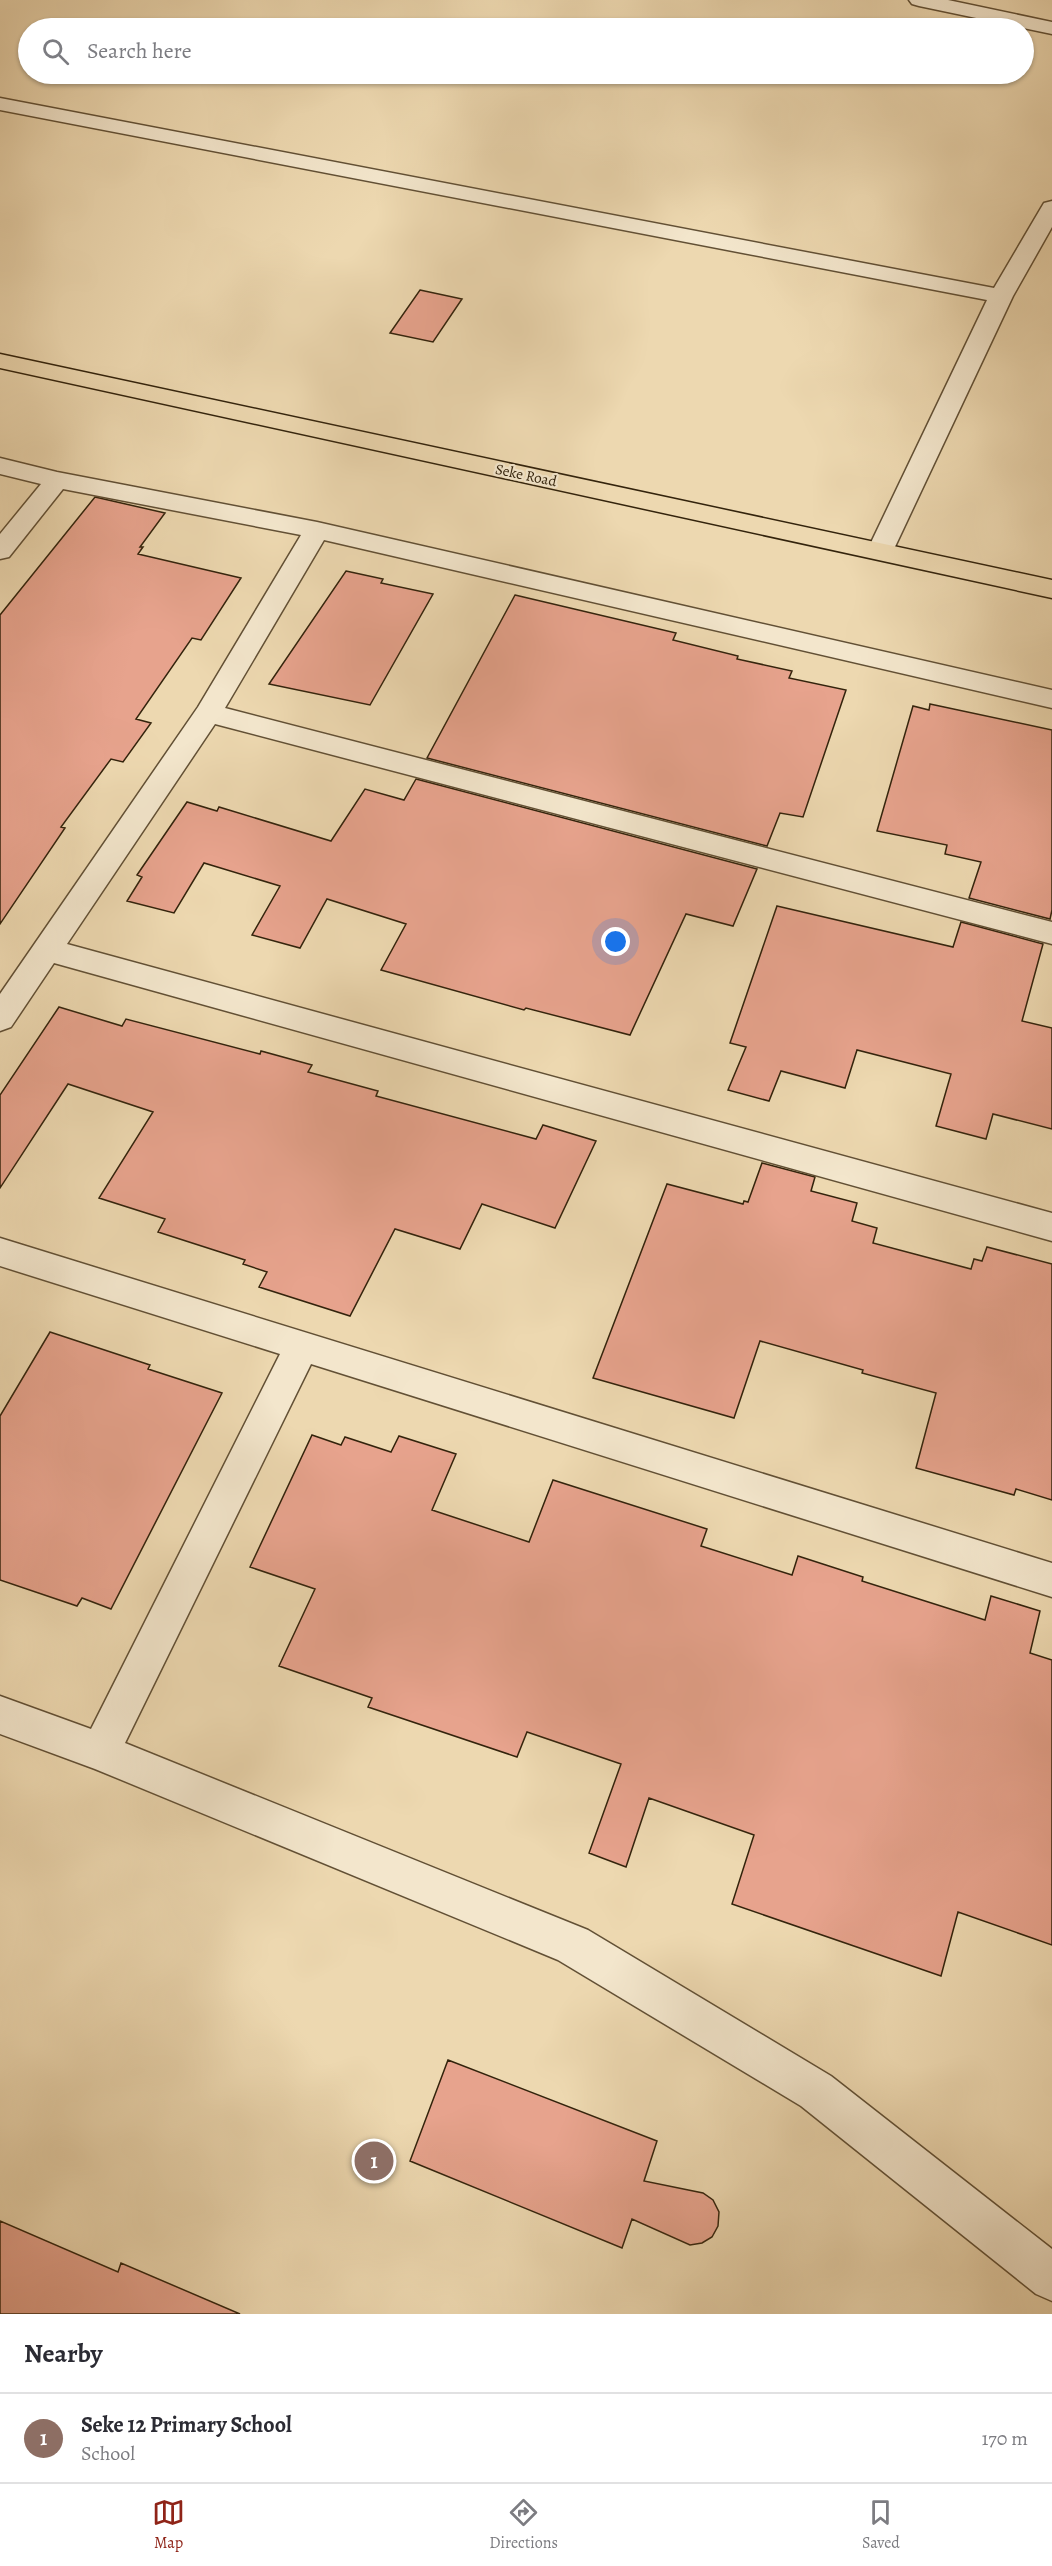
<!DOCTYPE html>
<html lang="en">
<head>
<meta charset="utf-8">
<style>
	body { margin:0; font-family:Alegreya,serif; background:#f7f7f7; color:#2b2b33 }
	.you { position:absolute; left:616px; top:942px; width:21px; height:21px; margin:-15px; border:4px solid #fff; border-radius:50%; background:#1a73e8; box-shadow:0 0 0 9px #1a73e833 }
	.badge { display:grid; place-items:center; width:39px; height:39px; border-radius:50%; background:#8f2418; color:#fff; font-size:20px; font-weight:700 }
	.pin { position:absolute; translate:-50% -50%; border:3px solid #fff; box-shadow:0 2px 6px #0006 }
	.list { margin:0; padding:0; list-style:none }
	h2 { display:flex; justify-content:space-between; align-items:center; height:78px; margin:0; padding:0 24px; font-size:26px }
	h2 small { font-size:20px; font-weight:400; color:#7c7c81 }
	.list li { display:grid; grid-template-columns:39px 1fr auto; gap:18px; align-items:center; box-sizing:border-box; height:90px; padding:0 24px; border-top:2px solid #e1e1e2 }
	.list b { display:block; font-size:22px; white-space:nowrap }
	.list p { margin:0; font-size:20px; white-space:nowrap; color:#7c7c81 }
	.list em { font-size:20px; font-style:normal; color:#7c7c81 }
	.icon { flex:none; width:33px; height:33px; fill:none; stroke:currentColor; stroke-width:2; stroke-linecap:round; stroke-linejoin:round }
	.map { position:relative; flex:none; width:1052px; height:2314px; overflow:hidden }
	.search { position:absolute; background:#fff; box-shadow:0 2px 4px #0004; left:18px; right:18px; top:18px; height:66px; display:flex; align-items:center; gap:15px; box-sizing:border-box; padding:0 21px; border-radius:33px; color:#7c7c81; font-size:22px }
	.sheet { height:168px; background:#fff }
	nav { display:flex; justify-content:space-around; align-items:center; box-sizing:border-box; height:84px; border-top:2px solid #e1e1e2; background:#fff; font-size:16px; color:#7c7c81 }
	nav a { display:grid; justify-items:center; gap:3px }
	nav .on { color:#8f2418 }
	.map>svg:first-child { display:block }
	.building { fill:#e7a38d; stroke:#33230c; stroke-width:1.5 }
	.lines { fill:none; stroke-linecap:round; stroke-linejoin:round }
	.minor-casing { stroke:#625035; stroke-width:3 }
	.major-casing { stroke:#33230c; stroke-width:3 }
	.minor { fill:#f3e6cc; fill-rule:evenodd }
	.major { fill:#edd8b0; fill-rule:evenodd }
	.labels { text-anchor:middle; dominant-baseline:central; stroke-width:4.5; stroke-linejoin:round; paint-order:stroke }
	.far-street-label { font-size:15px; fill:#33230c; stroke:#f3e6cc }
</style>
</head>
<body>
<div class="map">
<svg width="1052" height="2314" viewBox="0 0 1052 2314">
	<rect width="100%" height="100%" fill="#edd8b0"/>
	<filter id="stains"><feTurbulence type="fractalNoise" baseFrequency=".00333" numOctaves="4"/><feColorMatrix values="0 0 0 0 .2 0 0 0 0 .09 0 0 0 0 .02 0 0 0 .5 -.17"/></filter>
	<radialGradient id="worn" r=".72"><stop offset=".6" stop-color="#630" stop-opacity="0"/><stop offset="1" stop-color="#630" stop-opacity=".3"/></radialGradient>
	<path class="building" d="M420,290L462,299L433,342L390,333Z
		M95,497L165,513L140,547H143L138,554L241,578L201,640L192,638L136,719L151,723L123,762L111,759L61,827L65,828L0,924V615Z
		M346,571L383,579L381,583L433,594L370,705L269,684Z
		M515,595L676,633L673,640L738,656L737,659L792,671L789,678L846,690L803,817L780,813L767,846L427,758Z
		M930,704L1052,730V910L1050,919L969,898L981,862L945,854L947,845L877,831L913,706L929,710Z
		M416,779L757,869L733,926L686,914L630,1035L526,1008L524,1010L381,970L406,924L327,899L300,948L252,935L280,886L204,863L174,913L127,901L142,877L137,875L187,802L217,811L219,807L331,841L365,789L404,800Z
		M777,906L953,947L961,922L1043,944L1022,1021L1052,1028V1129L993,1114L986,1139L936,1126L951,1074L857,1050L845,1088L781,1071L769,1101L728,1090L746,1047L730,1043Z
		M59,1007L122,1026L126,1019L260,1054L261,1051L312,1065L308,1072L378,1091L376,1096L536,1139L543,1125L596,1141L555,1228L482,1204L460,1249L395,1229L350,1316L259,1287L267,1272L243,1264L245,1260L158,1232L165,1219L99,1198L153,1112L68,1084L0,1188V1095Z
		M762,1163L815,1177L811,1191L857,1203L852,1221L877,1228L873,1243L971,1269L974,1259L982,1261L987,1247L1052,1264V1500L1016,1489L1014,1495L916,1468L936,1393L862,1373L863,1370L760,1341L734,1418L593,1378L667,1184L743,1204L744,1201L748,1202Z
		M50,1332L150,1365L148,1369L222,1393L111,1609L82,1598L77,1606L0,1580V1416Z
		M312,1435L341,1445L345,1437L391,1452L399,1436L456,1454L432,1510L529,1542L553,1480L707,1529L701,1546L792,1575L798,1556L863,1577L862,1581L985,1620L991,1596L1040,1611L1030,1653L1052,1660V1945L958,1912L941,1976L732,1904L754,1835L649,1798L626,1867L589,1853L621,1764L527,1732L517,1757L368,1707L372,1698L279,1666L315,1589L250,1567Z
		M448,2060L657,2141L644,2181L703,2193L713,2200L719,2212L718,2226L712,2237L702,2243L690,2245L632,2219L622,2248L410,2161Z
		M0,2221L118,2272L121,2263L240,2314H0Z"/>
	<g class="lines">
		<defs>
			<path id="minor" d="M909,0H948L1052,22V34L919,6L912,4Z
				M0,98L994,288L1041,208L1044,203L1052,201V227L1013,296L893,551L889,557L880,559L871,557L867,551L987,300L0,110Z
				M0,458L57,472L317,522L1052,690V708L324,540L225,708L1052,922V944L215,724L67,944L1052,1213V1241L54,963L11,1027L0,1031V994L198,707L301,535L63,489L9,557L0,559V534L41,484L0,474Z
				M0,1238L1052,1563V1597L311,1364L125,1743L588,1930L831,2076L1052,2249V2301L1036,2294L801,2106L558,1960L95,1769L0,1734V1696L91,1729L280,1354L0,1266Z"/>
			<path id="major" d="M0,354L1052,580V598L0,368Z"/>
		</defs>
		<use href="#minor" class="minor-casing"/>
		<use href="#major" class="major-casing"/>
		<use href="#minor" class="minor"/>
		<use href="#major" class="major"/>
	</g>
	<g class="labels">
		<g class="far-street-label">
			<text transform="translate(526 475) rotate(12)">Seke Road</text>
		</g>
	</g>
	<rect width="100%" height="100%" filter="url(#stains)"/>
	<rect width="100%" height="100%" fill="url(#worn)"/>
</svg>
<div class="you"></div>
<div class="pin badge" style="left:374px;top:2161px;background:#8d6e63">1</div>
<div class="search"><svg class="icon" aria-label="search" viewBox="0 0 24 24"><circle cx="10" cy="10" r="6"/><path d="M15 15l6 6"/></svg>Search here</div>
</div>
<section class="sheet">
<h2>Nearby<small></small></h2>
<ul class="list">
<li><span class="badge" style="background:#8d6e63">1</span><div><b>Seke 12 Primary School</b><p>School</p></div><em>170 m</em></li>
</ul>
</section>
<nav>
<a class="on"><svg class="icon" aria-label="map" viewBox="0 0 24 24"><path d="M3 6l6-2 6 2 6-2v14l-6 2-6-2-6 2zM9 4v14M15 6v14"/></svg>Map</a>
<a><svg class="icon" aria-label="directions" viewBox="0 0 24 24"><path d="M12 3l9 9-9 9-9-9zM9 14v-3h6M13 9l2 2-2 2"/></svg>Directions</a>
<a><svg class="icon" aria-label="saved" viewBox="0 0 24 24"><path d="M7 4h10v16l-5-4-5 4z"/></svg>Saved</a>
</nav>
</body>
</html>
